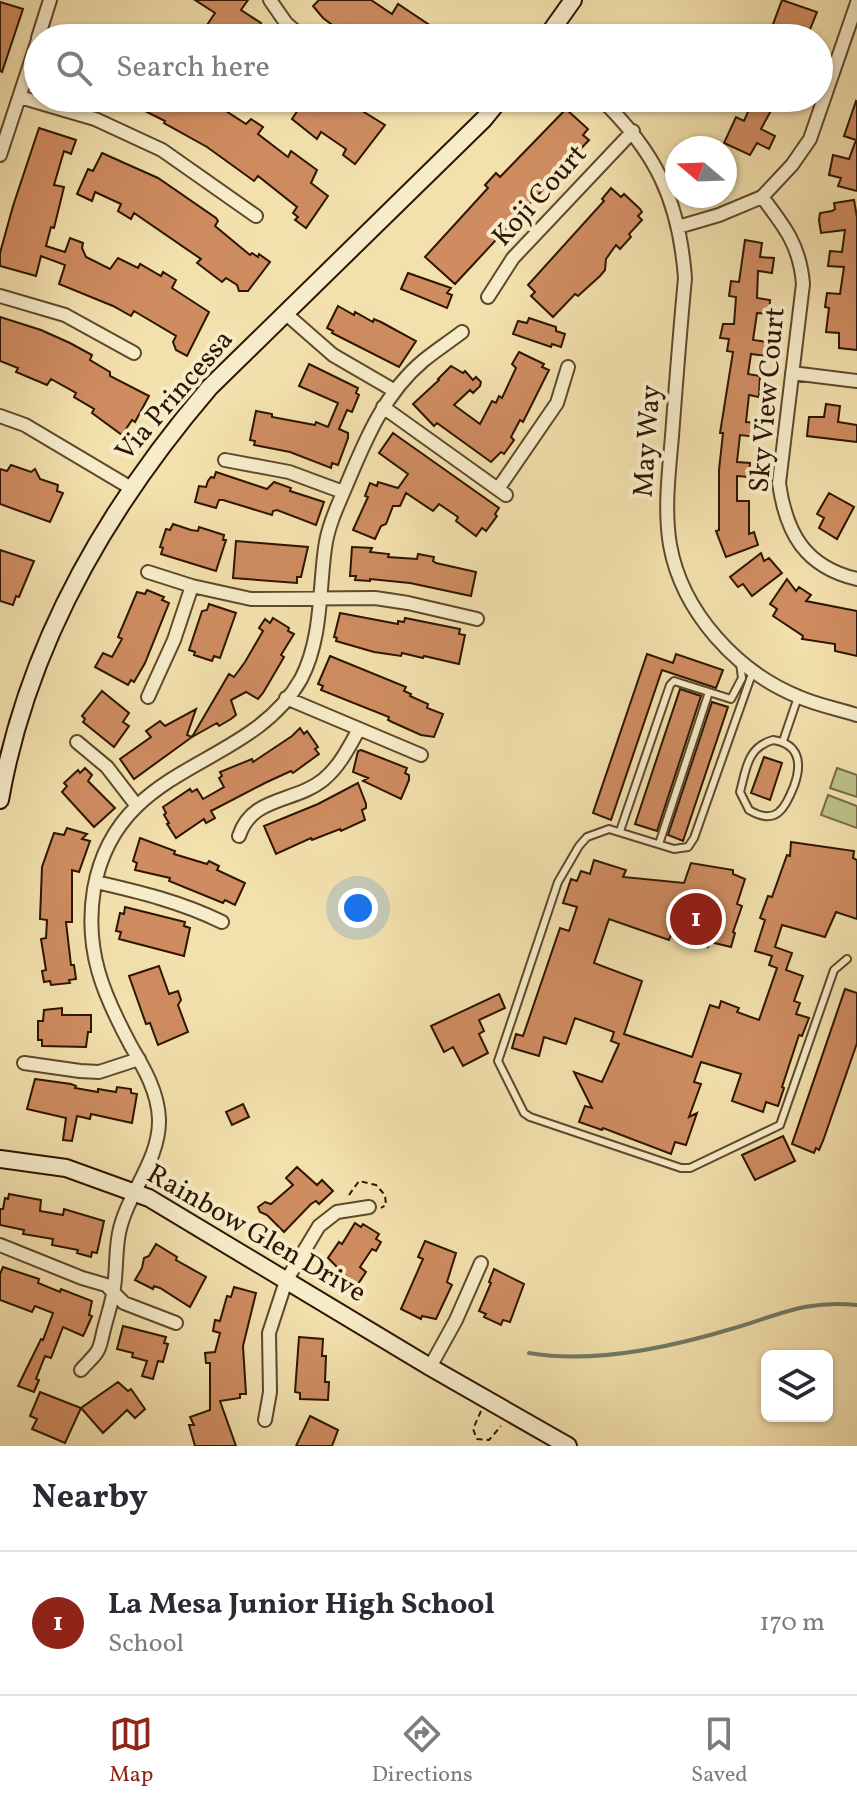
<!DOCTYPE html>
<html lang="en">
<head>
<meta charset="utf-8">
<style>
	body { margin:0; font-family:Vollkorn,serif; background:#f2f2f3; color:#2b2b33 }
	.controls { position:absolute; right:24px; bottom:24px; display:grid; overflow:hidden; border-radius:12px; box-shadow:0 2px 6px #0004 }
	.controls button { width:72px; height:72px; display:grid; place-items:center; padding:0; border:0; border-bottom:2px solid #e1e1e2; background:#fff; color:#2b2b33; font:40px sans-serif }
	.compass { position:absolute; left:665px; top:136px; width:72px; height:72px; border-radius:50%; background:#fff; box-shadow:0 2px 6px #0004; rotate:289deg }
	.you { position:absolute; left:358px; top:908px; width:28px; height:28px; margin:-20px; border:6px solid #fff; border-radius:50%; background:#1a73e8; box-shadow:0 0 0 12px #1a73e833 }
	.badge { display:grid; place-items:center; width:52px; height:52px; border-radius:50%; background:#8f2418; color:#fff; font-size:26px; font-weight:700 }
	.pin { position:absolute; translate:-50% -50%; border:4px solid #fff; box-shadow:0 2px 8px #0006 }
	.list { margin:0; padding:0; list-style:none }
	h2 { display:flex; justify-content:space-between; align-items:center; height:104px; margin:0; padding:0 32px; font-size:34px }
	h2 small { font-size:26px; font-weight:400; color:#7c7c81 }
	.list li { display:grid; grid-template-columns:52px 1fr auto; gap:24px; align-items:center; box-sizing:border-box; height:144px; padding:0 32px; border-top:2px solid #e1e1e2 }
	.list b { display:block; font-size:30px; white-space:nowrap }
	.list p { margin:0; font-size:26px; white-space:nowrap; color:#7c7c81 }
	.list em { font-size:26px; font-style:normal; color:#7c7c81 }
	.icon { flex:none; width:44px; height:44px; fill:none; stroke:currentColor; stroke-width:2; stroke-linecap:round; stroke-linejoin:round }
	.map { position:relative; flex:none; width:857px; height:1446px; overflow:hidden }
	.search { position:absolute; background:#fff; box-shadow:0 2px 6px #0004; left:24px; right:24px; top:24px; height:88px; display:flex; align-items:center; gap:20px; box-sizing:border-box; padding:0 28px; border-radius:44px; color:#7c7c81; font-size:30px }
	.sheet { height:248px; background:#fff }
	nav { display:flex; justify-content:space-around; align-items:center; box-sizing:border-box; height:112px; border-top:2px solid #e1e1e2; background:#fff; font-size:22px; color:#7c7c81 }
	nav a { display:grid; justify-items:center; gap:4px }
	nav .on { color:#8f2418 }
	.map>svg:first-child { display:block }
	.green { fill:#bbc38a; stroke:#746c46; stroke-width:2 }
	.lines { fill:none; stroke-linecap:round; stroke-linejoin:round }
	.stream { stroke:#707a64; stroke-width:4 }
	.building { fill:#cf8c61; stroke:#2d1501; stroke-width:2 }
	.lane-casing { stroke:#5e482c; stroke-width:10 }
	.street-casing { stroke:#5e482c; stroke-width:16 }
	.secondary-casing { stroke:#2d1501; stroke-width:20 }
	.path { stroke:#2d1501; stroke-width:2; stroke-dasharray:6 4; stroke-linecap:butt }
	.lane { stroke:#f7ecca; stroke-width:6 }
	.street { stroke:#f7ecca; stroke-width:12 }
	.secondary { stroke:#f7ecca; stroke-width:16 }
	.labels { text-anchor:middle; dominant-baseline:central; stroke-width:8; stroke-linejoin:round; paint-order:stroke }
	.street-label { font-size:28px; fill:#2d1501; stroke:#f7ecca }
</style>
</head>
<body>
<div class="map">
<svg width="857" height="1446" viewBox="0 0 857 1446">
	<rect width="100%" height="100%" fill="#f3e1ad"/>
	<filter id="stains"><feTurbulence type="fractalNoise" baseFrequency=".0025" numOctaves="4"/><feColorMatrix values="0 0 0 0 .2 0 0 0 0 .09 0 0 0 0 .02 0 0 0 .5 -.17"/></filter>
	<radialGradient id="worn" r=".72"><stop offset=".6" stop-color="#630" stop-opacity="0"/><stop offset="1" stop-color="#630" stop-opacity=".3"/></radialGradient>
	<path class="green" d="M837,768L857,775V797L830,788Z
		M828,795L857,806V828L821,815Z"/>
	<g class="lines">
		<path class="stream" d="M529,1353C593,1364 668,1348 731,1329C780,1315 804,1300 857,1305"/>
	</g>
	<path class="building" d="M195,0H248L241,10L261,23L257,29L270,38H215L209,34L212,29L207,25L215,13Z
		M319,0H371L392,14L398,4L449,38H350L323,18L313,6Z
		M782,0L817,12L809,32L798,27L797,30L794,28L792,34L772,27Z
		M0,2L23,9L2,72L0,71Z
		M119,98H217L220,107L246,124L251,119L263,127L258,134L288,157L291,151L317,170L311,183L328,196L306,228L295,220L298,217L293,213L297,207L258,176L254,181L207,147L164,123L165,121Z
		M306,98H341L385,125L355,164L343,155L346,149L321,132L317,139L292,119Z
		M754,98H792L786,111L774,105L761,129L775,136L769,149L757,143L750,155L724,143L736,117L744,121Z
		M856,101L857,102V191L838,186L841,178L829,175L833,155L849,159L856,140L844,136Z
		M566,109L588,129L583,135L589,140L455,284L425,257L488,188L485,185L496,173L500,177Z
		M39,128L76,140L71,154L64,151L54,185L64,187L54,228L51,227L46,246L65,252L70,238L83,243L82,248L86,257L110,269L118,258L138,268L140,264L161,276L163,272L176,280L172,288L209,312L187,356L176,350L173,342L176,336L134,311L131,316L113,306L59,284L65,265L41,256L36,276L0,266V253L13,206Z
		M102,153L158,178L216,218L218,221L215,226L250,255L252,253L258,257L259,254L270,262L248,291H239L237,285L226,278L222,282L197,263L201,259L134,213L131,219L118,211L121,204L95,192L92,201L77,194L88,169L93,171Z
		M611,188L621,197L624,194L640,209L642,212L638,216L642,220L629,234L631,237L620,249L616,245L606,259L605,270L600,276L578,296L575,294L553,317L531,296L535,292L528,285L604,201L602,199Z
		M854,200L857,217V350L839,348V333L826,332L829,308L825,307L827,293L840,294L844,267L828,266L830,251L842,252L845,230L821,233L819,220L820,213L832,211L835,209L834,203Z
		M745,240L762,243L760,257L774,258L772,273L758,271L757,298L770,300L769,314L757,313L753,340L767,342L765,356L751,354L748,374L760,376L759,397L749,395L746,422L759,423L757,437L740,435L737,462L750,463L749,477L737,476V501H749V534L754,532L758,545L726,557L716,531L719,530V470L723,433H720L733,352L727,351L729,339L720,338L723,324H734L736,297L729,296L731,281L739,282Z
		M408,273L451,288L447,293L452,295L447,308L401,289Z
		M338,306L354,315L355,312L373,322L374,319L381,322L416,341L399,367L332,333L333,331L327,328Z
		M0,317L41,330L70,343L92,355L90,360L110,372V376L149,396L135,422L132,420L122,435L92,413L94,409L74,397L76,393L51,379L47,385L16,372L18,368L0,361Z
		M529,318L556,327V331L565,334L561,347L552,344L551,347L513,334L518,321L527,323Z
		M519,352L544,364L542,367L549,370L523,422L520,420L511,437L514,440L504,454L501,452L491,462L437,423L434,426L413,404L439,380L438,379L451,366L463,373L465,371L473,380L476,377L481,382L480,386L473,393L470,390L454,405L480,424L492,401L496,403L499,396L502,398L516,368L512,364Z
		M309,364L358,388L356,393L359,395L352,412L347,410L339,429L348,433V438L338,465L332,463L331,468L290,452L254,445L255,441L250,440L256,411L272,414V417L315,425L316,422L328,427L338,403L299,386Z
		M826,404L840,406L838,422L857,425V442L807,436L809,417H824Z
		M393,433L499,508L495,514L497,516L486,531L482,528L476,536L456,521L458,517L439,504L433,511L406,493L400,506H393L386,524L381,526L375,539L353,530L368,497L365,496L370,483L377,486L378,482L398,488L408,474L379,453Z
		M11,465L31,472L35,469L40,479L58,485L57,491L63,493L50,522L0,504V469L7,471Z
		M216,472L267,489L274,482L291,488L290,491L324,502L316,525L277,510L273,511L272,515L223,500H219L216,508L195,502L199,486L206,487L208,481L211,477L214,478Z
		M829,493L854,507L837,539L819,528L824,518L817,514Z
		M173,524L191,530L198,531L199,527L224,535L223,540H226L216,571L161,554L163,548L160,547L166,529L170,530Z
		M236,541L308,547L301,577H297V583L233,578Z
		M352,547L372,548L370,552L389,554L388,557L417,559L418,554L434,557L433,561L436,563L476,572L471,596L410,583L370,579V581L355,580L356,576H350Z
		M0,550L34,561L19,597L16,596L13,605L0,601Z
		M761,553L764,561L769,558L782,573L752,596L743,584L738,587L730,577Z
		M787,579L796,591L799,587L811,595L806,601L857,611V656L835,651V644L802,639L803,636L773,616L777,609L770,604Z
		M147,590L164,597L162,600L169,603L145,663L134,682L131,680L128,685L95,667L103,653L112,657L122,639L118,637L137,592L145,594Z
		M209,604L236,613L220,658L214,656L212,661L194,655L195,652L189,650L202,611L207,610Z
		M340,613L398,624V621L404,622L405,618L460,629L459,634L465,635L459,664L424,656L423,658L402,653L401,656L374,652L336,641L337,638L334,637Z
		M273,618L289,628L288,631L294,634L281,655L284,657L280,664L263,693L258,699L246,692L231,700L236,715L231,719L219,726L217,723L192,737L134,779L120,759L151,737L146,731L160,721L165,726L196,709L187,735L192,737L229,674L234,677L245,662L263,631L259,628L265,619L270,623Z
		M647,654L673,663L676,654L723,670L716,688L662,670L611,820L593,813Z
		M330,656L406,687L404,691L411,694L410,696L428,704L427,708L443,714L434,737L421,735L392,722L388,720L389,717L321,690L323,686L318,684Z
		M680,689L701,696L657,831L635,824Z
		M102,691L129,713L123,722L129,726L114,747L83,722L85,719L82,716Z
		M712,702L728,707L683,841L668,835Z
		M300,728L304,734L307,731L318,747L315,749L319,754L293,773L291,771L267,782L211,811L215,818L206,823L204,819L176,838L167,824L169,823L164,815L166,813L163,807L190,789L192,792L197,789L203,799L224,787L219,778L222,776L220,772L252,759L253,762L292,736Z
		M361,750L407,768L405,773L409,775V780L401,799L363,781L368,778L353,772L358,751Z
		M764,757L782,763L770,800L751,793Z
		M85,768L92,775L88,781L115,808L94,827L62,792L67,786L64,783L78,770L80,773Z
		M358,783L366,804V808L362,810L365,820L341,831L340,829L312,840L311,838L276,854L264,826L318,804Z
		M67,828L87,834L82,839L90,841L79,872L72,870V922H66L71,965H74L76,979L69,980L70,983L51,985L50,981L44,982L42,971L46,970L41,939L46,938L47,920L40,919L42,867L54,833L64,835Z
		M140,838L175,851L174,854L207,864L209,861L219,866L217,870L245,883L235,905L225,900L223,903L169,881L170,878L135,870L137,863L133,861Z
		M791,842L854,851L853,858L857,860V919L836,912L825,937L782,925L775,947L792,953L786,970L803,976L794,1001L800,1003L796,1014L809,1018L802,1036L799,1035L782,1087L784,1088L778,1106L766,1102L763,1112L732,1101L741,1074L701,1062L694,1082L701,1084L689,1117L697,1113L686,1145L675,1142L671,1154L603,1128L602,1130L579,1122L585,1106L592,1108L574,1072L602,1082L619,1044L611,1041L614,1032L575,1018L566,1044L544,1037L539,1056L512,1048L516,1034L523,1036L560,928L569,931L577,907L563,903L571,879L577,881L581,871L590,874L594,860L626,870L623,877L684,883L691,863L733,870V874L745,879L737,904L742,906L733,932L735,933L731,947L710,942L708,947L671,935L669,940L609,919L594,963L642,981L624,1034L692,1057L710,1005L719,1008L721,1001L739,1008L737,1012L759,1020L777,968L769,965L772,956L755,951L765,920L760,918L768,896L772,897L787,855L790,856Z
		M125,907L185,922L184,926L190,928L184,956L119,939L121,932L116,931L120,913L124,914Z
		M159,966L169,994L178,991L181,1000L178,1005L188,1032L158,1045L150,1023L146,1024L129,976Z
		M845,989L857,993V1043L823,1141L819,1150L816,1148L814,1153L792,1144Z
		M499,994L505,1008L479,1020L484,1031L479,1034L488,1053L463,1066L453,1047L444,1052L431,1026Z
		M62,1008V1015H91V1032H88L86,1047L42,1046V1040H38V1021H43L44,1010Z
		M35,1079L71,1084L76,1086L75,1088L98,1092V1089L116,1092L117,1087L131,1089V1093L137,1094L132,1123L91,1114L90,1119L77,1116L72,1141L63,1140L66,1118L27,1109Z
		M243,1104L249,1117L232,1125L226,1112Z
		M783,1136L795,1161L755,1180L742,1155Z
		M297,1167L317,1185L322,1180L333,1191L319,1204L316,1201L311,1204L284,1232L267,1215L260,1212L258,1207L265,1202L271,1204L293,1185L286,1178Z
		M9,1194L41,1200L40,1211L63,1215L64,1209L104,1221L97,1253L92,1252L91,1257L77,1253L78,1250L52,1245L53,1239L23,1234L24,1230L0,1225V1209H3L5,1198L8,1199Z
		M355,1223L361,1227L363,1224L379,1234L376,1239L381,1242L376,1251L372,1249L360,1267L366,1272L358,1284L337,1270L338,1268L328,1258L339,1242L342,1244Z
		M425,1241L456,1253L447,1282L452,1285L436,1319L422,1316L421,1319L401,1309L423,1259L418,1257Z
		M156,1244L177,1257L176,1260L206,1277L190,1307L160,1288L154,1286L153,1289L135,1280L142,1268L144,1258L149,1256Z
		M3,1267L39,1279L38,1283L60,1292L61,1289L92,1301L89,1315L92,1316L85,1332L83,1336L63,1327L51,1358L45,1356L36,1379L39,1380L34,1392L18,1386L41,1339L43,1340L53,1313L35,1306L32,1312L0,1300V1274Z
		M494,1269L524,1284L510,1322L503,1320L501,1325L484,1317L486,1314L479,1311L491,1283L489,1282Z
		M234,1287L256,1293L243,1346L246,1394H240V1398L220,1401L236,1446H195L189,1425H194L190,1417L210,1410V1363H206L205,1353L215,1352L220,1333L213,1331L215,1320L220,1321L225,1303L227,1296L231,1297Z
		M123,1326L166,1337L164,1343L168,1344L163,1362L158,1361L153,1379L142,1376L147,1361L132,1357L133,1353L117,1349Z
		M299,1337L323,1339L322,1356H326L325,1382H329L328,1400L300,1399V1393L295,1392Z
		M118,1382L128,1391L131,1389L145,1409L135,1418L127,1410L103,1433L81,1408Z
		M40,1392L81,1408L65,1443L32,1429L37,1419L30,1416Z
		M310,1416L338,1430L332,1446H296Z"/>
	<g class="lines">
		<defs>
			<path id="lane" d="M753,671L694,838L688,847L674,849L609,829L587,837L579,846L558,882L498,1061L524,1113L530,1117L681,1168H690L780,1125L834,970L847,959
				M773,740C800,744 802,764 794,786C785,809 776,826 749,810L740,792C746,770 747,747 773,740Z
				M783,741L798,697
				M620,831L670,685L674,681L731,699L742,678L740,663
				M659,844L709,692"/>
			<path id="street" d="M270,0L286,23L303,38
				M38,38L50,0
				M20,97L95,119L162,150L256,216
				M600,98C656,152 679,200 685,278C680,331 676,383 672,436C669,472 664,509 670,545C682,612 737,672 799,697C817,705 838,709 857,715
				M0,155L38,40
				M762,197C785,227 800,246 803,284L779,483C786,533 805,567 857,579
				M678,227L719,215L762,197L792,165L810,139L857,3
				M0,296L65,315L134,353
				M488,297L513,258L633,131
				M285,313L333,355L395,391
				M792,373L857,381
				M383,407L506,495
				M0,416L25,425L131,488
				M225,460L289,472L343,492
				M498,489L557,403L568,367
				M148,572L192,586L251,599L375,598L408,603L477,619
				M148,697L174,640L192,586
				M286,698L421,755
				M77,742L107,767L137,806
				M239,836C252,796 294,803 323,780C340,766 349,747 359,729
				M96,882C140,892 181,902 222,922
				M24,1063L80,1071L99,1072L139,1059
				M0,1245L82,1278L106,1285L124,1303L176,1323
				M430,1367L456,1320L481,1263
				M81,1370C86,1364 92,1359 97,1352C101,1346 102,1336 104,1329C107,1317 111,1305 113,1294C117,1274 115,1253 119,1233C127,1193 160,1161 159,1119C158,1092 144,1068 131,1046C103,994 84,950 94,889C117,760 249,771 301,679C322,639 319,591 325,548C328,524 340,501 349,479C367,436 386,392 423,361C435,351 449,342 462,332
				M265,1420L270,1392L269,1333L286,1281L319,1226L337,1212L369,1207"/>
			<path id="secondary" d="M546,38L573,0
				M0,800C27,645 109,505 210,387L484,119L501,98
				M0,1159L66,1168L149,1198L430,1367L568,1446"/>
		</defs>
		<use href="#lane" class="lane-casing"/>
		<use href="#street" class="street-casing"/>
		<use href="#secondary" class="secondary-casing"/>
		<path class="path" d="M349,1195L359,1181L376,1185L385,1195L386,1205L381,1208
			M481,1411L473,1429L477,1439L489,1440L501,1426"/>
		<use href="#lane" class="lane"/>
		<use href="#street" class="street"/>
		<use href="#secondary" class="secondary"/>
	</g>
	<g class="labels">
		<g class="street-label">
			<text transform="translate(540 196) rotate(-48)">Koji Court</text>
			<text transform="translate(175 396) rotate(-49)">Via Princessa</text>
			<text transform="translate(768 400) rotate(-85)">Sky View Court</text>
			<text transform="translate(648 441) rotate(-86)">May Way</text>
			<text transform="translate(256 1234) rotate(30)">Rainbow Glen Drive</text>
		</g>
	</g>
	<rect width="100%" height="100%" filter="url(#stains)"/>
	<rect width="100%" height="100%" fill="url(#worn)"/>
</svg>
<div class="controls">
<button><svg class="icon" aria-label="layers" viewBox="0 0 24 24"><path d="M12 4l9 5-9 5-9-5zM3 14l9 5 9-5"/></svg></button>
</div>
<svg class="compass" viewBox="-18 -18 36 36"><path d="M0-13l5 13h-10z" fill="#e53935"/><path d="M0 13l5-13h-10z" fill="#7c7c81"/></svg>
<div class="you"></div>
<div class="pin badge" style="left:696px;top:919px">1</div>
<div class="search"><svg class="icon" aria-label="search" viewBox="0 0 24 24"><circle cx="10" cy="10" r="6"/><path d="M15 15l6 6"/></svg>Search here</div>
</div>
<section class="sheet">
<h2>Nearby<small></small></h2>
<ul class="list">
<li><span class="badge">1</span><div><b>La Mesa Junior High School</b><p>School</p></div><em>170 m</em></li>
</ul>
</section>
<nav>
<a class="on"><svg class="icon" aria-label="map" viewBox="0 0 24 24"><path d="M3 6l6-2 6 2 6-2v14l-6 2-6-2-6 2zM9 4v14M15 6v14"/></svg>Map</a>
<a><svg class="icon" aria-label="directions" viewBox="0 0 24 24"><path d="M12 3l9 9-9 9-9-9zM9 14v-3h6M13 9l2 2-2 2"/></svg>Directions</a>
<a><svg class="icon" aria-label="saved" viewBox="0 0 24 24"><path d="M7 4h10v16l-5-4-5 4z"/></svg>Saved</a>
</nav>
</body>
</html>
